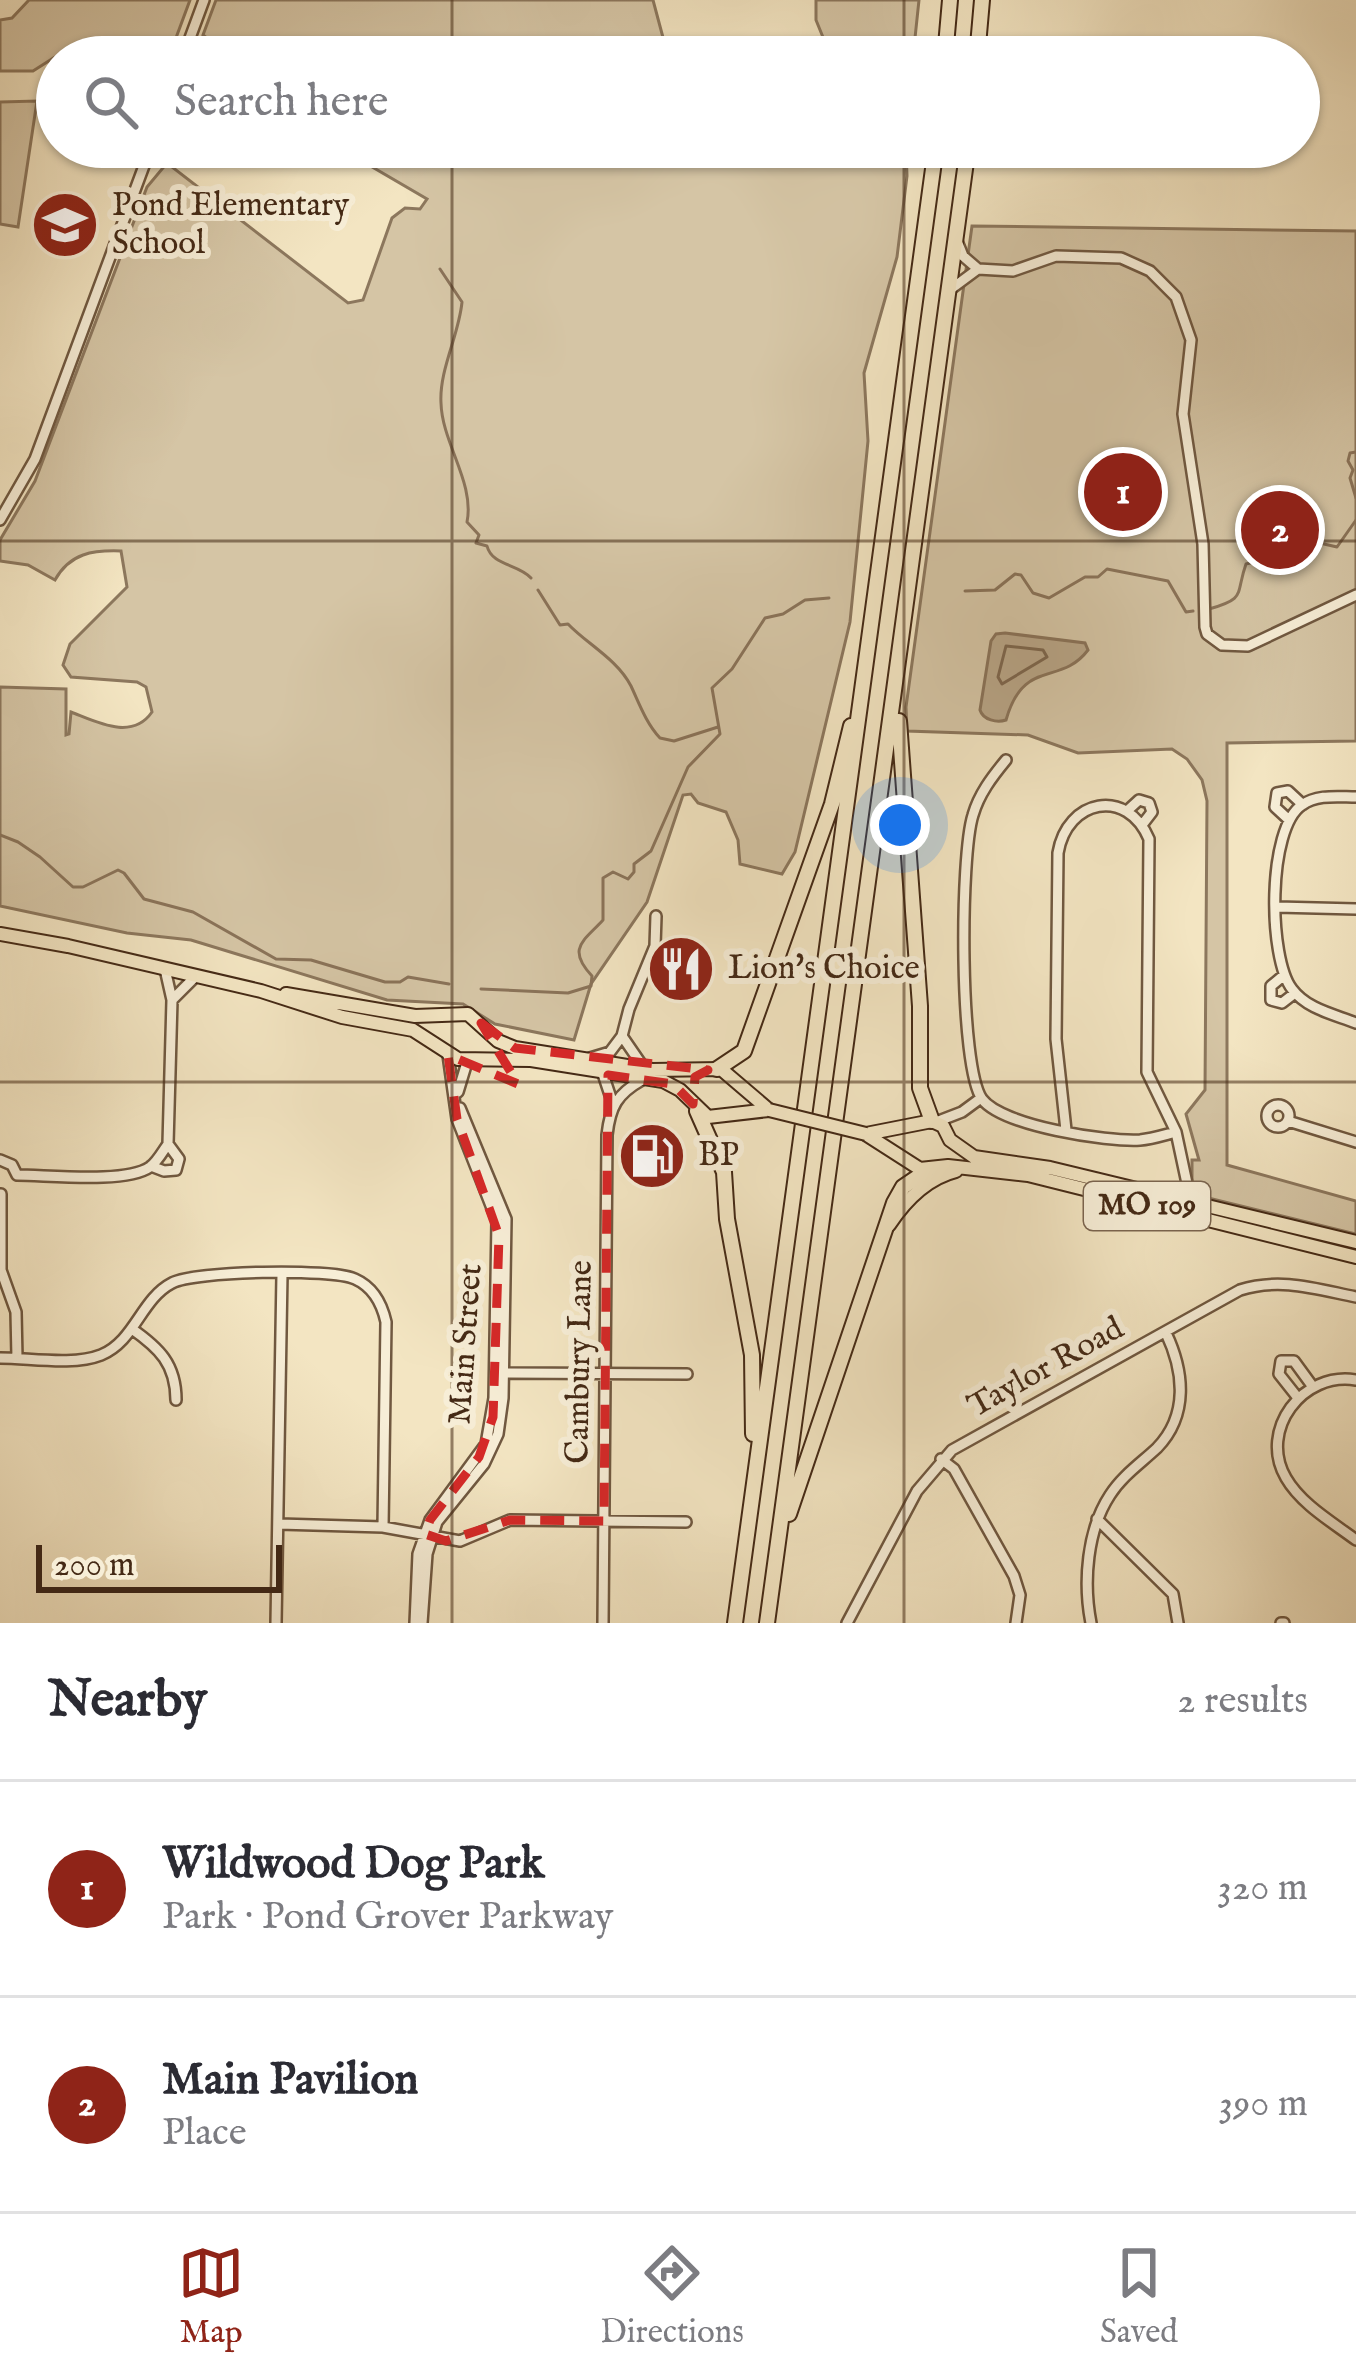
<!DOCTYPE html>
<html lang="en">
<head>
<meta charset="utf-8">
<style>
	body { margin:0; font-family:"IM FELL English",serif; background:#f2f2f3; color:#2b2b33 }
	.scale { position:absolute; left:36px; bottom:30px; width:246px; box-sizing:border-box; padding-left:12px; border:6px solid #442915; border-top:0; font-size:33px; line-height:42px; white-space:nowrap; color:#442915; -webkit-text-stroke:9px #f7eed7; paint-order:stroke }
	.you { position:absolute; left:900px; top:825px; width:42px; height:42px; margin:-30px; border:9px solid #fff; border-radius:50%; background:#1a73e8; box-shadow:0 0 0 18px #1a73e833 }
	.badge { display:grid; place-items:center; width:78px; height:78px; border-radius:50%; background:#8f2418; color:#fff; font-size:39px; font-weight:700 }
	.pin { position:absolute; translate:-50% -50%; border:6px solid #fff; box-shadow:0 3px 12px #0006 }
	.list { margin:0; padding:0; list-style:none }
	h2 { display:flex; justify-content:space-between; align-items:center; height:156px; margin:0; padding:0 48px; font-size:51px }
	h2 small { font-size:39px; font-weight:400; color:#7c7c81 }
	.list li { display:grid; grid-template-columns:78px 1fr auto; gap:36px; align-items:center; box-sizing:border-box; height:216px; padding:0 48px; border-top:3px solid #e1e1e2 }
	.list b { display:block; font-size:45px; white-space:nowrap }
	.list p { margin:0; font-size:39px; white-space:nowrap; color:#7c7c81 }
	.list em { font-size:39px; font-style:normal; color:#7c7c81 }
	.icon { flex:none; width:66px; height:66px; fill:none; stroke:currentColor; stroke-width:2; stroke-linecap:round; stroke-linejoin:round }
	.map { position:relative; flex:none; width:1356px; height:1623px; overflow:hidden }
	.search { position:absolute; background:#fff; box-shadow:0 3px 9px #0004; left:36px; right:36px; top:36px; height:132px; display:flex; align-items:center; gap:30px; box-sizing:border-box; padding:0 42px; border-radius:66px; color:#7c7c81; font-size:45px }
	.sheet { height:588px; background:#fff }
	nav { display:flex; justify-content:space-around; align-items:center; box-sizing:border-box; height:168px; border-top:3px solid #e1e1e2; background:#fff; font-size:33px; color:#7c7c81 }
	nav a { display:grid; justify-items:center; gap:6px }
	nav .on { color:#8f2418 }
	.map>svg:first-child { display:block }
	.green { fill:#d5c5a5; stroke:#8c775d; stroke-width:3 }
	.water { fill:#b8a587; stroke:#8a7359; stroke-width:3 }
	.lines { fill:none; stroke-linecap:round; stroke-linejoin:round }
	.shore { stroke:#7e674e; stroke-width:3 }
	.stream { stroke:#8a7359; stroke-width:3 }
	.minor-casing { stroke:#705840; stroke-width:14 }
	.major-casing { stroke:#442915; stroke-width:16 }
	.highway-casing { stroke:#442915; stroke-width:18 }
	.minor { stroke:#f7eed7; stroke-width:9 }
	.major { stroke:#f3e5c2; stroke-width:12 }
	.highway { stroke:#f3e5c2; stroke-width:14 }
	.major-bridge-casing { stroke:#442915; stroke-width:16; stroke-linecap:butt }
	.major-bridge { stroke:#f3e5c2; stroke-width:12 }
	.marked { fill:none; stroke:#d62828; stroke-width:9; stroke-dasharray:24 15; stroke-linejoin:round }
	.grid { fill:none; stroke:#442915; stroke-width:3; stroke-opacity:0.55 }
	.labels { text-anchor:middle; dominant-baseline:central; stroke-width:12; stroke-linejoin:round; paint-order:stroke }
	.shield { fill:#f7eed7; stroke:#7a644f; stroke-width:3 }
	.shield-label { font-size:30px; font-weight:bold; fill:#442915 }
	.poi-label { font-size:33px; fill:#442915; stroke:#f7eed7; text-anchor:start }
	.street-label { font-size:33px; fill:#442915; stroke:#f7eed7 }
</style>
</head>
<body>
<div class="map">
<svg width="1356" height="1623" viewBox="0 0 1356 1623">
	<rect width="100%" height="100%" fill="#f3e5c2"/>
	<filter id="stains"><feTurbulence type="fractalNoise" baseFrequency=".00167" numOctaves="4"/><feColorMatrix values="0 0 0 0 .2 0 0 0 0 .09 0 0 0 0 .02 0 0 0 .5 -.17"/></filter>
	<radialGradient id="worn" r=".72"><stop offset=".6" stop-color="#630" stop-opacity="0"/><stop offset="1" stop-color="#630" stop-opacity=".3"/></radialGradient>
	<path class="green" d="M29,0H190L170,54L55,57L33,71H0V20L12,18Z
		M216,0H653L665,45L674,57H231L203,35Z
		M816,0H919L913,57H831L816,20Z
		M37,101L18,227L0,224V102Z
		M338,147H906L907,176L897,257L864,373L868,441L850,622L795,852L782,874L740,864L738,840L726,812L698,803L691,794L683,795L647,902L591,984L574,1040L495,1024L463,1004L387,1000L191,940L127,933L0,906V687L66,689V735L69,734L71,712C97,722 132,741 152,712L146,687L137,682L71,677L63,665L70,644L127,587L121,551C93,550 70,553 55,580L28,565L0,561V540L35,481L147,187L167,163L348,303L363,300L392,218L405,208L420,209L427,199Z
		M972,226L1356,231V741L1227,743V1165L1356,1201V1234L1196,1195L1192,1190V1160H1199L1186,1114L1205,1090L1207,801L1202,780L1187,759L1172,749L1078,753L1028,735L907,731L906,707Z"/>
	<path class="water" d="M1005,633L1085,643L1088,650C1060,687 1024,657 1006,720C997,723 983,720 980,710L991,641L996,634Z"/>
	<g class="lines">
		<path class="shore" d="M1006,646L1043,650L1047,657L1002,684L998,677Z"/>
		<path class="stream" d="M440,269L462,302C459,335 439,370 441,403C442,443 475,483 467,522L479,535L476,543L487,546C492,566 519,564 531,578
			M1356,452L1350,453L1348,461L1353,470L1350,478L1356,498
			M538,590L560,625L568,624C587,644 617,659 631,686C639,703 646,723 660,738L674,741L718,727
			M965,591L995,590L1015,574L1021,575L1033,593L1049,598L1085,577H1098L1107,569L1168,581L1186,612L1193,611
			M1209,609C1247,598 1235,595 1246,564L1258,561L1276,568L1311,541L1337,547L1356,520
			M0,835L18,842L40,857L73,887H83L118,870L124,873L144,899L193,912L276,959L311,960L385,982H400L408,977L449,984
			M481,989L568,993L591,986L592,976C566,948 584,941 603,920V878L613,872L628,879L634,872V864L651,851L688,767L720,734L712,688L732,669L765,618L783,614L805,600L829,598"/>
		<defs>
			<path id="minor" d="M183,57L204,0
				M957,241L963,256L978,269
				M978,269L1013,271L1056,256L1121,258L1150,271L1176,297L1191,340L1183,414L1203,544L1205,627L1207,634L1222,645L1248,646L1356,595
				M951,289L978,269
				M0,520L35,459L151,147
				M1006,760C992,777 979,794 973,815C960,856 959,1066 982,1099C1002,1126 1107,1142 1140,1140C1152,1139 1164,1135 1176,1132
				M1356,797C1338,797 1317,794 1302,805C1267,828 1268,958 1292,989C1307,1009 1333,1014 1356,1023
				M1127,811L1139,800L1149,803L1152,812L1142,825
				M1288,819L1275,807L1277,793L1288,791L1302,804
				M1277,907L1356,909
				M1283,976L1271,986V1000L1282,1003L1295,993
				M172,1000L196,976
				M622,1036L644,1068
				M590,1058L610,1052L622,1036L629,1009L655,946L656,916
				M603,1074L613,1104
				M458,1092L468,1059
				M1267 1116a11 11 0 1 1 22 0a11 11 0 1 1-22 0Z
				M1288,1121L1356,1142
				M936,1122L962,1112L981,1098
				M1066,1130L1056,1039L1058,853C1067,799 1127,787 1149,839L1147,1072L1176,1132L1191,1202
				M0,1160L12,1165L17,1175
				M151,1166L164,1171L176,1170L179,1159L168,1144
				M17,1175C48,1175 125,1184 150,1167C157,1162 163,1151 168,1144L172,1000L165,969
				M1,1194V1270L16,1312L17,1358
				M132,1329C159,1348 176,1364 176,1400
				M0,1358C30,1358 73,1366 101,1355C135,1341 141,1299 172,1283C194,1271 331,1268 355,1279C373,1287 382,1304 386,1322L383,1527
				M503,1373L687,1374
				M1356,1380C1303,1371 1258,1430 1286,1478C1301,1504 1332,1522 1356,1540
				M1298,1398L1279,1374L1281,1361H1294L1313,1387
				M941,1459L954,1469L1014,1576L1020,1595L1016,1623
				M1097,1519L1173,1594L1178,1623
				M279,1524L383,1527L460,1541L510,1520L686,1522
				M276,1623L282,1274
				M415,1623L418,1554L430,1520L486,1444L494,1398L497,1221L457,1119L448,1055
				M422,1623L427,1554L437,1522L484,1464L498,1434L503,1398L506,1219L460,1108
				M603,1623L607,1135C610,1107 617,1094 642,1080
				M847,1623L917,1491L952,1450L1240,1290C1280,1277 1316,1289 1356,1297
				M1091,1623C1083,1582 1087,1530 1110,1495C1122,1476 1141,1463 1157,1448C1189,1415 1184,1371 1166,1333
				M1281,1623H1284"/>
			<path id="major" d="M0,934L68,946L261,991L342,1017L413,1030L458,1059L531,1060L663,1081L680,1090L708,1117L769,1110
				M286,994L415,1016L468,1014L498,1041L515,1048L652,1070L721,1069L769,1110
				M866,1134L932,1121L943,1126L950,1140L974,1157L1050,1168L1356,1242
				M867,1135L920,1169L948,1166L1028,1175L1356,1257
				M889,1225C905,1201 928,1178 956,1171"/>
			<path id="highway" d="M945,57L950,0
				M977,57L982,0
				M899,721L920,1006V1088L932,1121
				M717,1069L744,1051L832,804L851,726
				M697,1111L724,1172L727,1219L752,1355L753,1434
				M789,1514L894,1203L903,1187L928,1170
				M735,1623L936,147
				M767,1623L968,147"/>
		</defs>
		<use href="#minor" class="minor-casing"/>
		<use href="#major" class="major-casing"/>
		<use href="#highway" class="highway-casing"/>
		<use href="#minor" class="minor"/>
		<use href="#major" class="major"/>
		<use href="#highway" class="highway"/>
		<defs>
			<path id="major-bridge" d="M769,1110L866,1134"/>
		</defs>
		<use href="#major-bridge" class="major-bridge-casing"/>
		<use href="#major-bridge" class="major-bridge"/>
	</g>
	<path class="marked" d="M481,1023L515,1048L708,1070L695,1077L693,1104L673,1084L608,1075L604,1521L510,1520L446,1541L425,1534L430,1520L479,1457L493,1417L499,1236L457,1119L448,1055L518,1084Z"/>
	<path class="grid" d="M452,0V57M904,0V57M452,147V1623M904,147V1623M0,541H1356M0,1082H1356"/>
	<defs>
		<symbol id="school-disc" viewBox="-11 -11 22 22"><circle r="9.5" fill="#8f2418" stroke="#f7eed7"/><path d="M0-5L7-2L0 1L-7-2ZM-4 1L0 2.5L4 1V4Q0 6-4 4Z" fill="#fff"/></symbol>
		<symbol id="restaurant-disc" viewBox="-11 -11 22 22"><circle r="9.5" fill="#8f2418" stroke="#f7eed7"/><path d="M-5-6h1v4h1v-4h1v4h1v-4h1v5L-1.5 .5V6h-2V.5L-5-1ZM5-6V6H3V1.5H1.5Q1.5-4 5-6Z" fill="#fff"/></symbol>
		<symbol id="fuel-disc" viewBox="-11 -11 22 22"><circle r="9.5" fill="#8f2418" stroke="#f7eed7"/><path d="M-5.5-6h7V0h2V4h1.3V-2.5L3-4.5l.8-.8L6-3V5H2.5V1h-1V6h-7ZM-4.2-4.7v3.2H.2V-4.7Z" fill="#fff"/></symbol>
	</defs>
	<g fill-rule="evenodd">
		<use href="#school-disc" x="27" y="187" width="76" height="76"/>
		<use href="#restaurant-disc" x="643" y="931" width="76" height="76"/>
		<use href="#fuel-disc" x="614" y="1118" width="76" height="76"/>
	</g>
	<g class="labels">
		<rect class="shield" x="1084" y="1182" width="126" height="48" rx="9"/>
		<g class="shield-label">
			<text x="1147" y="1206">MO 109</text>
		</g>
		<g class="poi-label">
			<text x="112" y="206">Pond Elementary<tspan x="112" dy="38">School</tspan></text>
			<text x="728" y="969">Lion's Choice</text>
			<text x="698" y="1156">BP</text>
		</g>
		<g class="street-label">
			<text transform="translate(466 1344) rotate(-86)">Main Street</text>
			<text transform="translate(580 1362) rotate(-89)">Cambury Lane</text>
			<text transform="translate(1046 1368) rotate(-29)">Taylor Road</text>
		</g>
	</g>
	<rect width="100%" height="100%" filter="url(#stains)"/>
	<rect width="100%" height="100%" fill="url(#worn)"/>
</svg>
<div class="scale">200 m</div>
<div class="you"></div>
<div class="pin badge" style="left:1123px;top:492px">1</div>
<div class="pin badge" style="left:1280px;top:530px">2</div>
<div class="search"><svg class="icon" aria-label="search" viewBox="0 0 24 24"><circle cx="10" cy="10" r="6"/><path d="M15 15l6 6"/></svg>Search here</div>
</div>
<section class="sheet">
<h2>Nearby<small>2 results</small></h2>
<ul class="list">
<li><span class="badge">1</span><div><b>Wildwood Dog Park</b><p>Park · Pond Grover Parkway</p></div><em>320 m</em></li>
<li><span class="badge">2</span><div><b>Main Pavilion</b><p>Place</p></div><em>390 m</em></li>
</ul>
</section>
<nav>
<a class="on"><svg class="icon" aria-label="map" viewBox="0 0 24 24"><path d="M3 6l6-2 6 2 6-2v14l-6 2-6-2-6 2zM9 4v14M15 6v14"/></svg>Map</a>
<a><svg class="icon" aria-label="directions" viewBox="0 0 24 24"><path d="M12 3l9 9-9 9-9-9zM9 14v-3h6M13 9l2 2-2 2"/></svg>Directions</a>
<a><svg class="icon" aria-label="saved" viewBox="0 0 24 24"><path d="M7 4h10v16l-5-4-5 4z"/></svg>Saved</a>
</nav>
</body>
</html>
